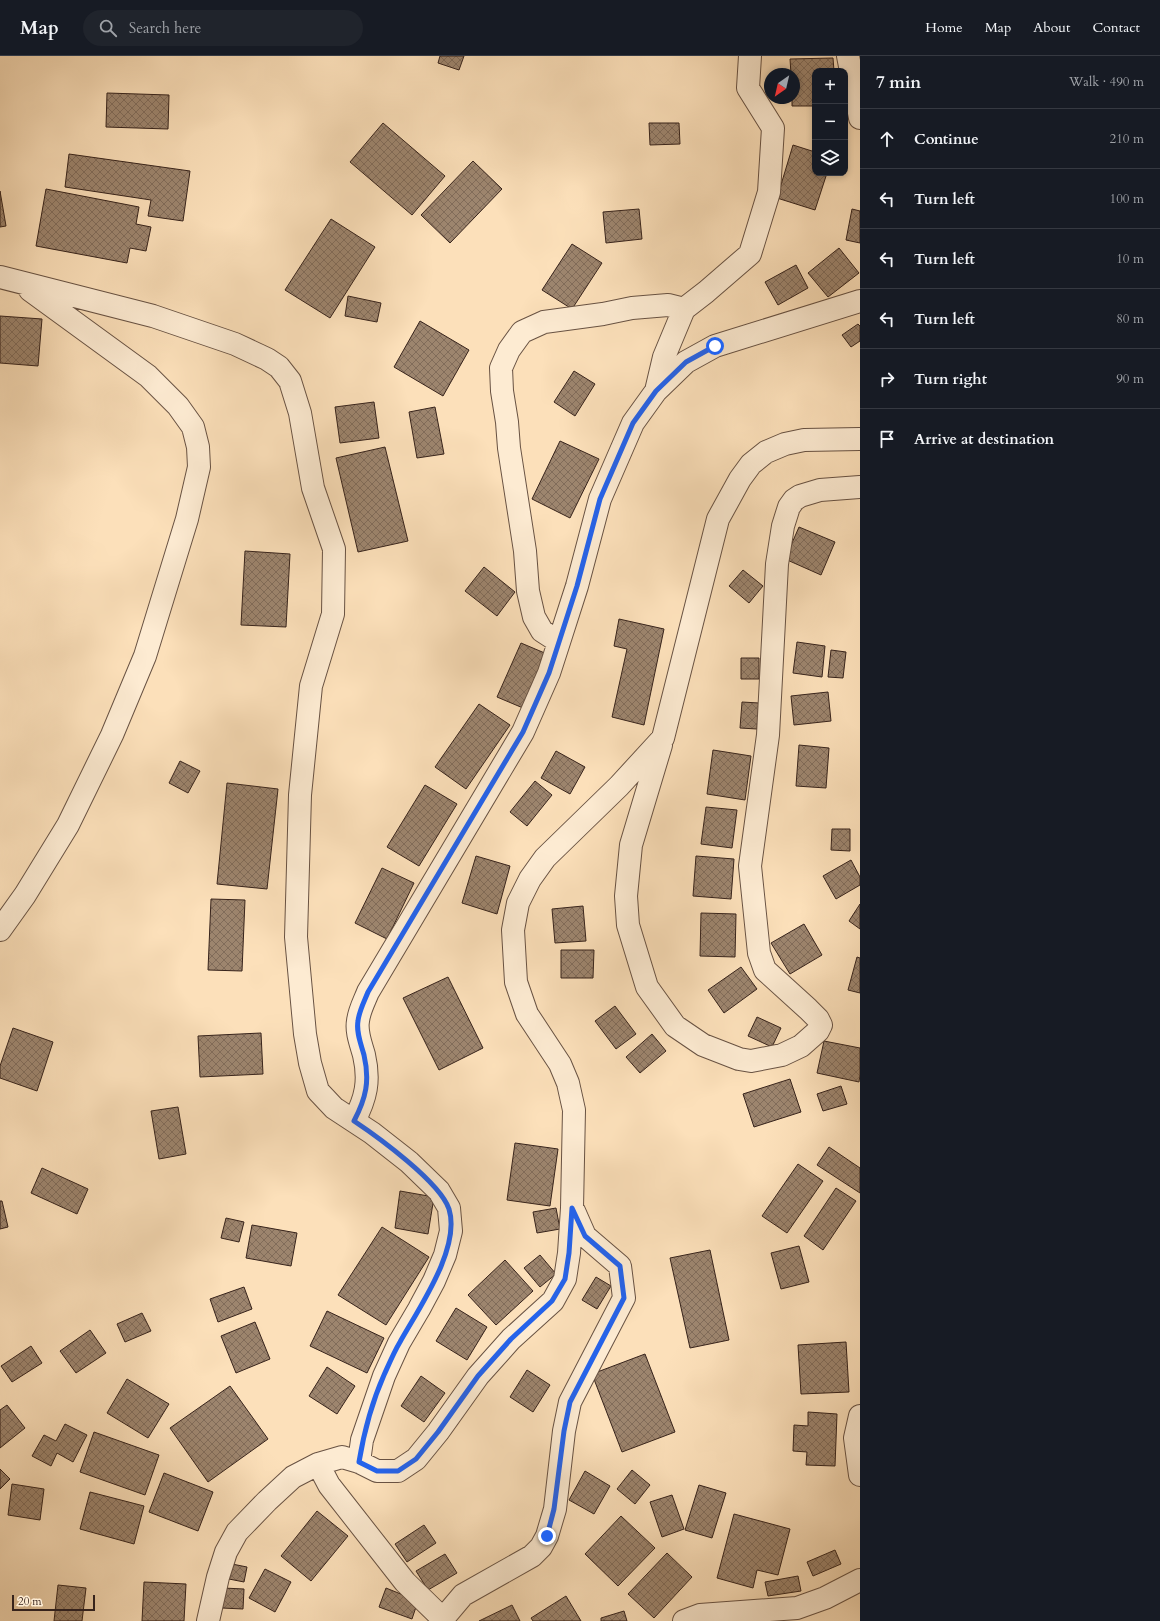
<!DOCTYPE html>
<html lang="en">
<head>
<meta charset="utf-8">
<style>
	body { margin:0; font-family:Cardo,serif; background:#20242c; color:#f1f3f6 }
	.controls { position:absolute; right:12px; top:12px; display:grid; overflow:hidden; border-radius:8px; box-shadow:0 2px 6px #0003 }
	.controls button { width:36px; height:36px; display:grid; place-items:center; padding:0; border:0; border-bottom:1px solid #363941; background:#171b24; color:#f1f3f6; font:20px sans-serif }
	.compass { position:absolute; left:764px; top:12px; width:36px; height:36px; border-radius:50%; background:#171b24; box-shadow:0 2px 6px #0003; rotate:214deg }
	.scale { position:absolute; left:12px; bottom:10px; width:83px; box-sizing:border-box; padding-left:4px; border:2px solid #37231b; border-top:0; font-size:11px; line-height:14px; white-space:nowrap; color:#37231b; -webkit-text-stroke:3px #fdebd2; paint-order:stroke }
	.stop { position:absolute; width:12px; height:12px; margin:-9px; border:3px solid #2563eb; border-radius:50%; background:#fff }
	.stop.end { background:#2563eb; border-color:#fff; box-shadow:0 1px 4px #0008 }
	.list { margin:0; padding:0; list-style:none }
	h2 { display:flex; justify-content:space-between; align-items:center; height:52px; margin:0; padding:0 16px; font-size:17px }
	h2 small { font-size:13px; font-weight:400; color:#9ea1a6 }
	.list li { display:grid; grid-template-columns:26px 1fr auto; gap:12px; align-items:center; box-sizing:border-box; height:60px; padding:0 16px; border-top:1px solid #363941 }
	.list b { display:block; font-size:15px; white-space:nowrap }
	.list em { font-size:13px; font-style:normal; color:#9ea1a6 }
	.icon { flex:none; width:22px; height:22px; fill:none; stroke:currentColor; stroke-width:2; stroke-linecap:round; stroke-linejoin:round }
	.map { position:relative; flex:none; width:860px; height:1565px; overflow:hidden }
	header { display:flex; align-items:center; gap:24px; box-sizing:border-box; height:56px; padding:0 20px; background:#171b24; border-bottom:1px solid #363941 }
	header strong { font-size:19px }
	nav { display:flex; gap:22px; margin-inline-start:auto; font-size:14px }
	.search { width:280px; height:36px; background:#20242c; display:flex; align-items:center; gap:10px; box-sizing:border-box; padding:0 14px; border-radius:22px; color:#9ea1a6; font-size:15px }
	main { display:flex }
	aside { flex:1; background:#171b24 }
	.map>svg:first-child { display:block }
	.building { fill:url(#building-cross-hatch); stroke:#37231b }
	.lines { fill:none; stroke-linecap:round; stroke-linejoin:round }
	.street-casing { stroke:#685243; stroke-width:24 }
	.street { stroke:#fdebd2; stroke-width:22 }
	.route { stroke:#2563eb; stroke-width:5 }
</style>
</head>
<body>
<header>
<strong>Map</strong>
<div class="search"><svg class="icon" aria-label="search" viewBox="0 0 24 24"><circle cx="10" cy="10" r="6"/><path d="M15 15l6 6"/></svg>Search here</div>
<nav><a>Home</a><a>Map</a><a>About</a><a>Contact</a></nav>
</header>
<main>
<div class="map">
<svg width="860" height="1565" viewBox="0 0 860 1565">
	<defs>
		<pattern id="building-cross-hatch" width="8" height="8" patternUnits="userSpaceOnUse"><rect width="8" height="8" fill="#9d856e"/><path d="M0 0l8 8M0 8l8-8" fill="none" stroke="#816c5a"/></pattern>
	</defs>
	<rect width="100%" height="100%" fill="#fce0ba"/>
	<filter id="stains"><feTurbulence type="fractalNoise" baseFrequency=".005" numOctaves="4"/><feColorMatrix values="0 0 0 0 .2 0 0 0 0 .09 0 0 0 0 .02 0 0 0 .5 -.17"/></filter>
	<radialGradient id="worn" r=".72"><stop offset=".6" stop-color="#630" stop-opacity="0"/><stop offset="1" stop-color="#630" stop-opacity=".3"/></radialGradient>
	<path class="building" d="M440,0H464L459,14L438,7Z
		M833,2L834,15H815V50H792V42H794V18H791L790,3Z
		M107,37L169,39L168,73L106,71Z
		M383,67L445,120L412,159L350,106Z
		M649,67H679L680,88L650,89Z
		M793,89L815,96V117H827L815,154L777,142Z
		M69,98L190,115L183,165L148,160L151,144L65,131Z
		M473,105L502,133L450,187L421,159Z
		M46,133L139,151L136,168L151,171L146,195L130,192L127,207L36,190Z
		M0,135L6,170L0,171Z
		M639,153L642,183L606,187L603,156Z
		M852,153L860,155V187L846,184Z
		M331,163L375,191L330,262L285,234Z
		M572,188L602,207L572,253L542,234Z
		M839,192L859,217L828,241L808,217Z
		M796,209L808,232L778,249L765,226Z
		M348,240L381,247L377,266L345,260Z
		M0,260L42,263L38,310L0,307Z
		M420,265L469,294L443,340L394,311Z
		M858,268L860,270V285L851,291L842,279Z
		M574,315L595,328L575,360L554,346Z
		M374,346L379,382L340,387L335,351Z
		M435,351L444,398L417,402L409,356Z
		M560,385L599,403L570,462L532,443Z
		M385,391L408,485L358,496L336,402Z
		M799,471L835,486L821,519L785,503Z
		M245,495L290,498L286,571L241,569Z
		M484,511L515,536L497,560L465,535Z
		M743,514L763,530L749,547L729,530Z
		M619,563L664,573L644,669L612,661L627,593L614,590Z
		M797,586L825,590L822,621L793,617Z
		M521,587L547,598L523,652L497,641Z
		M831,594L846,596L843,622L828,621Z
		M741,602H759V623H741Z
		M828,636L831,665L794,669L791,640Z
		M742,646L759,647L757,673L740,672Z
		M479,648L510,669L466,733L435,711Z
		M799,689L829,692L826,732L796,730Z
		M713,694L751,700L745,744L707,738Z
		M556,695L585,711L570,738L541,722Z
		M180,705L200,715L188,737L169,727Z
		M535,725L552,739L527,770L510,756Z
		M227,727L278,733L267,833L217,828Z
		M425,729L457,748L419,810L387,791Z
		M706,751L737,754L732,792L701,788Z
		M832,773H850V795L831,794Z
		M476,800L510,810L497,858L462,847Z
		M696,800L734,803L731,843L693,840Z
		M851,804L860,821V829L836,843L823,820Z
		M382,812L414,827L387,883L355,867Z
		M211,843L245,844L242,915L208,914Z
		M860,848V873L849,865Z
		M583,850L586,885L555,887L552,853Z
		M701,857L736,858L735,901L700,900Z
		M804,868L822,899L790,918L771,887Z
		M561,894H594L593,922H561Z
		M857,901L860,902V937L848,934Z
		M741,911L757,933L724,957L708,934Z
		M448,921L483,992L439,1014L403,942Z
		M615,950L636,978L616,993L595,965Z
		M757,961L781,972L772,991L748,980Z
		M13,972L53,986L37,1035L0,1022V1010Z
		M261,977L263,1018L200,1021L198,980Z
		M652,978L666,995L640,1017L626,1001Z
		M824,985L860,992V1019L859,1026L817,1017Z
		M790,1023L801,1056L754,1071L743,1038Z
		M841,1030L847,1048L823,1055L817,1038Z
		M178,1051L186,1098L159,1103L151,1055Z
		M515,1087L558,1093L550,1150L507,1144Z
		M829,1091L860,1112V1137L817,1109Z
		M798,1108L823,1125L787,1177L762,1160Z
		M42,1112L88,1133L77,1158L31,1137Z
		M836,1132L856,1145L823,1194L804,1180Z
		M400,1135L434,1141L428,1178L395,1172Z
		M0,1145H2L8,1171L0,1173Z
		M556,1152L560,1173L537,1177L533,1156Z
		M226,1162L244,1166L239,1186L221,1182Z
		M252,1169L297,1177L291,1210L246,1202Z
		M382,1171L429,1201L386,1269L338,1239Z
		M799,1190L809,1226L781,1233L771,1197Z
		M710,1194L729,1284L690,1292L670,1202Z
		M540,1199L556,1218L540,1231L524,1212Z
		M505,1204L533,1235L496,1269L468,1239Z
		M596,1221L611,1230L597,1253L582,1244Z
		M244,1231L252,1253L218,1266L210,1243Z
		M456,1252L487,1271L467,1304L436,1285Z
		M327,1255L384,1282L367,1317L310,1290Z
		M142,1257L151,1275L125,1286L117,1268Z
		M255,1266L270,1303L236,1317L221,1280Z
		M90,1274L106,1297L76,1317L60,1295Z
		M846,1286L849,1336L801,1338L798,1289Z
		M31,1290L42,1307L12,1326L1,1310Z
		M645,1298L675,1376L622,1396L592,1318Z
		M327,1311L355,1330L337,1358L309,1340Z
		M527,1314L550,1329L533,1356L510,1341Z
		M421,1320L445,1337L424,1366L401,1350Z
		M127,1323L169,1348L148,1382L107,1357Z
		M230,1330L268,1383L208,1426L170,1372Z
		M7,1349L25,1372L0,1392V1354Z
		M808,1356L837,1358L835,1410L806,1409L807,1396L793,1395L794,1369L808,1370Z
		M65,1368L87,1379L73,1406L57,1397L51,1410L32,1400L44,1379L56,1385Z
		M94,1376L159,1399L145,1439L80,1416Z
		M0,1413L10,1423L0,1433Z
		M632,1414L650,1429L635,1448L617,1433Z
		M585,1415L610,1430L594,1458L569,1444Z
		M164,1417L213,1436L198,1475L149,1456Z
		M12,1428L44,1433L40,1464L8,1459Z
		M699,1429L726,1437L712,1482L685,1474Z
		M90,1436L144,1450L134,1488L80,1473Z
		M672,1439L684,1473L662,1481L650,1446Z
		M317,1455L348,1480L311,1525L281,1500Z
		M734,1458L790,1473L778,1519L757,1514L753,1532L717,1522Z
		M621,1460L655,1492L618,1530L585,1498Z
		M424,1469L436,1487L407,1506L395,1488Z
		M835,1494L841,1508L813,1520L807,1506Z
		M667,1497L692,1521L654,1562L628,1538Z
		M445,1498L457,1517L428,1534L416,1515Z
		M232,1508L247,1511L244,1526L229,1523Z
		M265,1513L291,1526L275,1556L249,1542Z
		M798,1520L801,1535L768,1540L765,1526Z
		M144,1526L186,1528L184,1565H142Z
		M58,1529L86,1532L82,1565H54Z
		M223,1532L244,1533L243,1553L222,1552Z
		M386,1532L418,1545L412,1563L379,1551Z
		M566,1540L581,1565H533L531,1562Z
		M512,1549L520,1565H479Z
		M624,1555L627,1565H601V1562Z"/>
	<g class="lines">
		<defs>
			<path id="street" d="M848,0L860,62
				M0,221L153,260L235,288L267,303L279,311L290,325L300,357L313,432L334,493L333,558L311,630L300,739L296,881L305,978L310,1007L318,1035L334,1052L372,1077L409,1106L439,1135L449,1152L451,1175L445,1199L434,1225L419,1253L399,1287L384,1320L362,1384L359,1406
				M656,335L664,301L684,253L706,236L750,198L769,136L773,72L748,32L750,0
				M559,586L542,575L534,561L528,535L525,495L509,392L507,366L502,335L501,312L509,294L522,276L544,266L603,258L632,252L668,249L684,253
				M661,689L631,789L626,840L628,869L647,931L675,970L703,989L739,1003L751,1005L782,999L801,990L818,975L821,969L818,963L808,953L765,914L759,897L750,810L768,679L777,508L783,470L789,451L794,444L800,440L820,434L860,431
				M0,874L25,839L68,769L112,679L145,600L187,463L199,411L198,391L193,371L178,350L148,320L30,234
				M354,1065C366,1042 370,1025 364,999C361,988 356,976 358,965C359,955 364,946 368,936L523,676L549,617L559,586L577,530L600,443L633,367L656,335L686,306L715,290L860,245
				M860,1360L855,1382L860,1419
				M318,1408L329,1429L405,1526L442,1562
				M208,1565L218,1521L226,1496L237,1476L267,1445L293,1421L318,1408L342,1401L359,1406L377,1415H398L416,1403L438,1376L478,1320L511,1283L553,1245L565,1223L569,1197L572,1152L574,1054L568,1027L560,1008L527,958L516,926L513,874L518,847L530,823L545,802L619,730L663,682L718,463L740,423L751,408L766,396L785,388L804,384L860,383
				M441,1565L463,1539L532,1500L541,1491L547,1480L555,1453L564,1375L570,1346L624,1242L620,1210L585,1180L574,1155
				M684,1565L700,1559L797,1552L825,1542L860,1524"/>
		</defs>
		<use href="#street" class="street-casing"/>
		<use href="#street" class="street"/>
	</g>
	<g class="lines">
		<path class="route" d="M547,1480L554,1453L564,1375L570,1346L624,1242L620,1210L585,1180L572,1152L569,1197L565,1223L552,1245L511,1283L478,1320L438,1376L416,1403L398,1415H377L359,1406C364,1376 372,1346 384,1319C389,1308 394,1296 400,1286C419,1252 461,1192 449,1153C440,1126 378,1081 354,1065C366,1042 370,1025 364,999C361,988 356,976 358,965C359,955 364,946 368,936L523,676L549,617L559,586L577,530L600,443L633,367L656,335L686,306L715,290"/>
	</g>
	<rect width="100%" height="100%" filter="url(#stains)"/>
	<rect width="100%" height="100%" fill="url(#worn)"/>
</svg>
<div class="controls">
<button>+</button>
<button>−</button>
<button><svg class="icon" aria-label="layers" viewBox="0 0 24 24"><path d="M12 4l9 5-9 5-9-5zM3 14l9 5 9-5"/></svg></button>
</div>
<svg class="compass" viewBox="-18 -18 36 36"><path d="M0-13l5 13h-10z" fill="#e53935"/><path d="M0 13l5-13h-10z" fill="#9ea1a6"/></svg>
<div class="scale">20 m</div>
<div class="stop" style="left:715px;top:290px"></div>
<div class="stop end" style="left:547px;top:1480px"></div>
</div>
<aside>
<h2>7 min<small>Walk · 490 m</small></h2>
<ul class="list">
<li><svg class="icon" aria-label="ahead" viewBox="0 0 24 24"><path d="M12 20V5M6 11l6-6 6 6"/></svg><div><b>Continue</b></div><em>210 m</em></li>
<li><svg class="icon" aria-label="left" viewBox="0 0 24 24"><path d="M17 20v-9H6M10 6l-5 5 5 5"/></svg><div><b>Turn left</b></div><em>100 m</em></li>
<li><svg class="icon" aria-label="left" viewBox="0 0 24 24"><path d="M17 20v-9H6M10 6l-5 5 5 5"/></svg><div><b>Turn left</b></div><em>10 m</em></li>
<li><svg class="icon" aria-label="left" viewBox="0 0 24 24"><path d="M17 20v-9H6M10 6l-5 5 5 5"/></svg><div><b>Turn left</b></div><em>80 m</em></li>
<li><svg class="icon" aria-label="right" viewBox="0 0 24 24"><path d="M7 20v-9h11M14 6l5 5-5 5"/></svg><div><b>Turn right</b></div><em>90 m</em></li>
<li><svg class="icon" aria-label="arrive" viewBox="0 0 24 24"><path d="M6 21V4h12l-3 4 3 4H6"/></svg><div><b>Arrive at destination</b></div></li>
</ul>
</aside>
</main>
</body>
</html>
